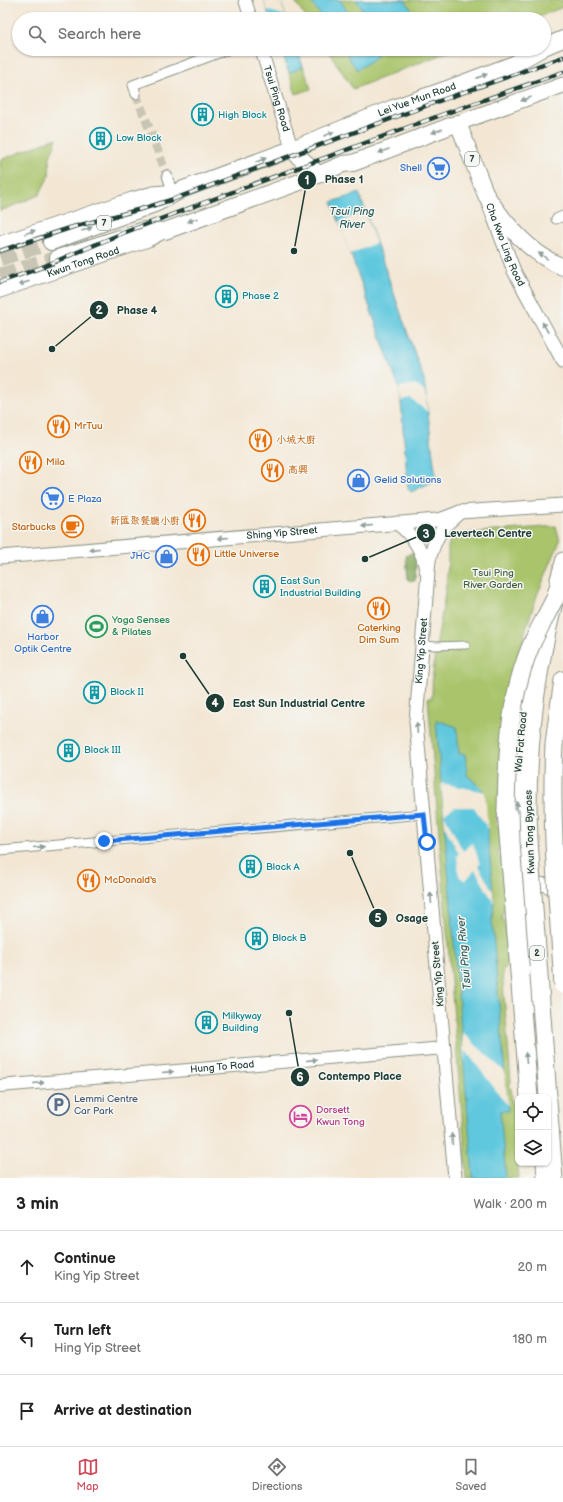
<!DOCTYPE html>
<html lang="en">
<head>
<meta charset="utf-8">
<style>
	body { margin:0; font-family:"Balsamiq Sans","LXGW WenKai TC",sans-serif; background:#f6f6f6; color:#222 }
	.controls { position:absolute; right:12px; bottom:12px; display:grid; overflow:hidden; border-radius:8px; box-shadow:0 1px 3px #0004 }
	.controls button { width:36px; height:36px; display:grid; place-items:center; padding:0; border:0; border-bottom:1px solid #e0e0e0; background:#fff; color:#222; font:20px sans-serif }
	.stop { position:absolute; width:12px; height:12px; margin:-9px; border:3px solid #1a73e8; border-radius:50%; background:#fff }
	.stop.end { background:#1a73e8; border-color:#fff; box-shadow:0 1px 4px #0008 }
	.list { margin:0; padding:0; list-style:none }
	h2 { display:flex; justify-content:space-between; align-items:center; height:52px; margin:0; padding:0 16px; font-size:17px }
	h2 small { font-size:13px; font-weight:400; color:#767676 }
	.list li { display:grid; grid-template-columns:26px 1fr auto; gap:12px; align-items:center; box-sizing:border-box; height:72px; padding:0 16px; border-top:1px solid #e0e0e0 }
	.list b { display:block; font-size:15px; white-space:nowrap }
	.list p { margin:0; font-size:13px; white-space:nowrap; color:#767676 }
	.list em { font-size:13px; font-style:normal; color:#767676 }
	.icon { flex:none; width:22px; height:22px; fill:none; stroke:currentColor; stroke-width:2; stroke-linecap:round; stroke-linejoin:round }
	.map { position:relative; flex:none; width:563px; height:1178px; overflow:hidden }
	.search { position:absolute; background:#fff; box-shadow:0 1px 3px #0004; left:12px; right:12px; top:12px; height:44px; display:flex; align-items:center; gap:10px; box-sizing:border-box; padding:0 14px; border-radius:22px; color:#767676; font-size:15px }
	.sheet { height:268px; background:#fff }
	nav { display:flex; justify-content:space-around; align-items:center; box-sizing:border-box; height:56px; border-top:1px solid #e0e0e0; background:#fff; font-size:11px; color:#767676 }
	nav a { display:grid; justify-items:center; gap:2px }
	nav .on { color:#d1495b }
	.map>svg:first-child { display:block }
	.green { fill:#a9c46a; stroke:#64804f }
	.forest { fill:#86aa5e; stroke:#527449 }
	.water { fill:#61c8de; stroke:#408289 }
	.pier { fill:#f3e7d4 }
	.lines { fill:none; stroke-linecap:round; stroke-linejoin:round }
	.minor-tunnel { stroke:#c9c5b4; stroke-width:9; stroke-dasharray:9 4.5; stroke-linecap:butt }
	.trunk-tunnel { stroke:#c9c5b4; stroke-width:16; stroke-dasharray:16 8; stroke-linecap:butt }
	.pedestrian-casing { stroke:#899284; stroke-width:9 }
	.minor-casing { stroke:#899284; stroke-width:11 }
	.tertiary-casing { stroke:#899284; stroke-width:14 }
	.secondary-casing { stroke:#899284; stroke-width:15 }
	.primary-casing { stroke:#899284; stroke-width:17 }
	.trunk-casing { stroke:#899284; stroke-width:18 }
	.motorway-casing { stroke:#899284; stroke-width:19 }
	.pedestrian { stroke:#fff; stroke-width:7 }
	.minor { stroke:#fff; stroke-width:9 }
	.tertiary { stroke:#fff; stroke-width:12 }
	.secondary { stroke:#fff; stroke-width:13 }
	.primary { stroke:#fff; stroke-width:15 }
	.trunk { stroke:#fff; stroke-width:16 }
	.motorway { stroke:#fff; stroke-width:17 }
	.rail-casing { stroke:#1f3d34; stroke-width:4.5 }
	.rail { stroke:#f6f6f2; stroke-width:3; stroke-dasharray:9; stroke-linecap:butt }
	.motorway-bridge-casing { stroke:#899284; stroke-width:19; stroke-linecap:butt }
	.motorway-bridge { stroke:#fff; stroke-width:17 }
	.oneway { fill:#8f9e9a }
	.route { stroke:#1a73e8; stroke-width:5 }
	.labels { text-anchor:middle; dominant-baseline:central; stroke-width:3; stroke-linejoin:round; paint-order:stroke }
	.shield { fill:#f6f6f2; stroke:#60746d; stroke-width:1 }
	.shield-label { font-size:9px; font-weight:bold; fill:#1f3d34 }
	.street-label { font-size:10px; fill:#1f3d34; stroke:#f6f6f2 }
	.culture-label { font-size:10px; fill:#0d838f; stroke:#f6f6f2; text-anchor:start }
	.shop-label { font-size:10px; fill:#366cbe; stroke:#f6f6f2; text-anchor:end }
	.food-label { font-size:10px; fill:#c56008; stroke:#f6f6f2; text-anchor:start }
	.park-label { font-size:10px; fill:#425f42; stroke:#f6f6f2 }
	.leisure-label { font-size:10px; fill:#27864d; stroke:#f6f6f2; text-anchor:start }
	.service-label { font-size:10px; fill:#4e5e75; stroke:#f6f6f2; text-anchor:start }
	.hotel-label { font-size:10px; fill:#b23c85; stroke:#f6f6f2; text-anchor:start }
	.water-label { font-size:11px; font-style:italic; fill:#30605e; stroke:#f6f6f2 }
	.leader { fill:none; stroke:#1f3d34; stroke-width:1.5 }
	.callout-dot { fill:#1f3d34; stroke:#f6f6f2; stroke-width:1.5 }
	.mark-label { font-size:12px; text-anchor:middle; font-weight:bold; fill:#fff }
	.callout-label { font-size:11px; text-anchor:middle; font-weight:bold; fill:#1f3d34; stroke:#f6f6f2; stroke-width:3; stroke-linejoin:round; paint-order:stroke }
</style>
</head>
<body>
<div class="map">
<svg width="563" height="1178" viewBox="0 0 563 1178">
	<rect width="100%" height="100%" fill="#f6f6f2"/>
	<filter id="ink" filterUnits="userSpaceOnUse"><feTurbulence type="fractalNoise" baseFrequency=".025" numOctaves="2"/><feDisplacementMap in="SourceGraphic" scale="8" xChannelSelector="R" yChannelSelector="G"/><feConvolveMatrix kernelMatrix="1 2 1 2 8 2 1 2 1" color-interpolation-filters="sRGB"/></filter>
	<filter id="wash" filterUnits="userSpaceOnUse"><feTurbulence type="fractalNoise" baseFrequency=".012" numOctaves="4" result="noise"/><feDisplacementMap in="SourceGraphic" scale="16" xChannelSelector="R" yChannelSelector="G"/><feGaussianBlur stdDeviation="0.9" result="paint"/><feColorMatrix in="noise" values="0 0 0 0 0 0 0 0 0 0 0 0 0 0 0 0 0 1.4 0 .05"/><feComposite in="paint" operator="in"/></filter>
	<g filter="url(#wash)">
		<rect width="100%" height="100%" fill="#f3e7d4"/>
		<path class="green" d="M294,0H563V7L533,19H307Z
			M281,49H297L311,89L296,94Z
			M327,49H455L353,89Z
			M57,138L50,157L49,176L39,195L0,211V160Z
			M556,526L560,541L538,593L526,628L517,664L499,814L495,818L496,823L499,826L501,847L498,851L499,857L502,860L506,908L502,914V920L505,921L508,964L502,972L511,1082L509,1086L511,1089L519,1178H467L428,698H432C431,647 450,597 448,546L450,541L458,534Z"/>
		<path class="forest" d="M413,552L416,562L415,581L408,580L406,556Z"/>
		<path class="water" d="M264,0H280L287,19H270Z
			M310,0H340L349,14L341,19H323Z
			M356,0H405L418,19H369Z
			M281,49H297L303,67L289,73Z
			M343,49H373L378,56L357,70Z
			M359,193L424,380L436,480L411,492L408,489L400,391L332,202Z
			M436,720L457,727L459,754H465L467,775L484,791L494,903L492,919L508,1111H500L506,1178H473Z"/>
		<path class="pier" d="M264,0H280L286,16L267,10Z
			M365,212L376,243L350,254L339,222Z
			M415,384L425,392L428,412L411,399L401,401L399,387Z
			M441,783L485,792L488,829L474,807H455L444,814L463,851L473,843L480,864L478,866L493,891L494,903L475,870L465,881L459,876L457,855L459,854L445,827Z
			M462,1032L505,1072L508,1106L466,1051L464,1061Z"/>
	</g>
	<g filter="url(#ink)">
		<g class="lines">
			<path class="minor-tunnel" d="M136,94L167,175"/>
			<path class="trunk-tunnel" d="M0,258L51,242
				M0,276L58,258"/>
			<defs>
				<path id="pedestrian" d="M422,644L434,646L466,645"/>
				<path id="minor" d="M136,94L133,85L229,49
					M167,175L172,191
					M556,219L563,216
					M0,850L424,814"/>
				<g id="tertiary">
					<path d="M245,0L251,19"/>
					<path id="s1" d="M261,49L292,149"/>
					<path id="s2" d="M0,1086L444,1048"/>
				</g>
				<g id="secondary">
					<path id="s3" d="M488,202L514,271L563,361"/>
					<path d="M0,243L132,199L153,193L176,191"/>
					<path id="s4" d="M0,291L148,240L165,231"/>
					<path d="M397,523C413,535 423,551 426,570"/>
					<path id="s5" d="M0,557L437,520L445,518L460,512L563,505"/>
					<path d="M557,579L563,559"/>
					<path d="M532,663L522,717L518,771L517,839L533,1006"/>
					<path d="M527,894L537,884C549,884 553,888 560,897"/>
					<path d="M543,1163L544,1178"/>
					<path id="s6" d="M455,1178L416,721L429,560C435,537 442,527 460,512"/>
				</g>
				<path id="primary" d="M458,123L563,85"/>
				<g id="trunk">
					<path d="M544,47L563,39"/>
					<path d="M292,149L298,156L318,174"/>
					<path id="s7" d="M51,242L157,203L181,190L292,149L393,108L447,89L514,64L541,49"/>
					<path d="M58,258L144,230L165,231L308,179L343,164L353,163L458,123L486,195C505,224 530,254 563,267"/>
				</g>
				<path id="motorway" d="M554,745L556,728L563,680
					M528,809C528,728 540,647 563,570
					M506,810L529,1097
					M548,1101L554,1178"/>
			</defs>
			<use href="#pedestrian" class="pedestrian-casing"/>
			<use href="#minor" class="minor-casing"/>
			<use href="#tertiary" class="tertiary-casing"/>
			<use href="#secondary" class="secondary-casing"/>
			<use href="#primary" class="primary-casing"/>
			<use href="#trunk" class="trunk-casing"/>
			<use href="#motorway" class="motorway-casing"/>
			<use href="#pedestrian" class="pedestrian"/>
			<use href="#minor" class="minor"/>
			<use href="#tertiary" class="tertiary"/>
			<use href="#secondary" class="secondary"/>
			<use href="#primary" class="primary"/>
			<use href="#trunk" class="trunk"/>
			<use href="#motorway" class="motorway"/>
			<defs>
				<path id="rail" d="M0,251L73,227L145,208L174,199L439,101L563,57
					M0,282L40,268L123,233L238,190L444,114L563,72"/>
			</defs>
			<use href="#rail" class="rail-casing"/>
			<use href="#rail" class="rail"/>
			<defs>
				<path id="motorway-bridge" d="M554,745C550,825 558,905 563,985
					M528,809L529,841L548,1097
					M506,810C507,753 509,694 533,641C540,627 547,614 554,600"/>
			</defs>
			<use href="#motorway-bridge" class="motorway-bridge-casing"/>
			<use href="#motorway-bridge" class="motorway-bridge"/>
		</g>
		<defs><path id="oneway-solid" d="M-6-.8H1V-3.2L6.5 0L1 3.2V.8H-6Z"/></defs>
		<g class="oneway">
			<use href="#oneway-solid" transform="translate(482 76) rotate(-21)"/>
			<use href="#oneway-solid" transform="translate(526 99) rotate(160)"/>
			<use href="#oneway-solid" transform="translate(437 131) rotate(160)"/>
			<use href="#oneway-solid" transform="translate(329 134) rotate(-22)"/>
			<use href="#oneway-solid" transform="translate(384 151) rotate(159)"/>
			<use href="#oneway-solid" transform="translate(261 160) rotate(-21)"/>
			<use href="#oneway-solid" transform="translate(193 220) rotate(160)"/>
			<use href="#oneway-solid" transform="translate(87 229) rotate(-20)"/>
			<use href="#oneway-solid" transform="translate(30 232) rotate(-19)"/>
			<use href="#oneway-solid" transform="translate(543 256) rotate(-146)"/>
			<use href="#oneway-solid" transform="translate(24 283) rotate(162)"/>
			<use href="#oneway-solid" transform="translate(545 327) rotate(-119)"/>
			<use href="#oneway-solid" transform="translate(367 526) rotate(175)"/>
			<use href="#oneway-solid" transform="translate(223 538) rotate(175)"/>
			<use href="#oneway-solid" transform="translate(94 549) rotate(175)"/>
			<use href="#oneway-solid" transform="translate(417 728) rotate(-94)"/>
			<use href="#oneway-solid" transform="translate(517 807) rotate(-89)"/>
			<use href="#oneway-solid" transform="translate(39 847) rotate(-5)"/>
			<use href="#oneway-solid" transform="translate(431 898) rotate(-95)"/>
			<use href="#oneway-solid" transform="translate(526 1058) rotate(-95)"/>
			<use href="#oneway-solid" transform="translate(312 1060) rotate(-5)"/>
			<use href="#oneway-solid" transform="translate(168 1072) rotate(-5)"/>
			<use href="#oneway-solid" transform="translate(39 1083) rotate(-5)"/>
			<use href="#oneway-solid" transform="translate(452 1139) rotate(-95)"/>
		</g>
	</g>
	<g class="lines" filter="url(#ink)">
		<path class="route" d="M104,841L424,814L427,842"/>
	</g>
	<defs>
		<symbol id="building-ring" viewBox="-11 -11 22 22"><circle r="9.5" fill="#f6f6f2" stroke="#0f9aa8" stroke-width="1.5"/><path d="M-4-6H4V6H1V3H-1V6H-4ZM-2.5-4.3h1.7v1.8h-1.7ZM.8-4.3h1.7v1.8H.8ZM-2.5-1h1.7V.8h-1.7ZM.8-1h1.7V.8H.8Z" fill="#0f9aa8"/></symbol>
		<symbol id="supermarket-ring" viewBox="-11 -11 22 22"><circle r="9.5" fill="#f6f6f2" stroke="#3f7fe0" stroke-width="1.5"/><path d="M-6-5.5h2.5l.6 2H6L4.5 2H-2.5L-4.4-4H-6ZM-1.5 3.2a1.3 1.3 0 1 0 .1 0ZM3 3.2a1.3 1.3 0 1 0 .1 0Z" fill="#3f7fe0"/></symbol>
		<symbol id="restaurant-ring" viewBox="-11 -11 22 22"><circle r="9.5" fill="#f6f6f2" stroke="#e8710a" stroke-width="1.5"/><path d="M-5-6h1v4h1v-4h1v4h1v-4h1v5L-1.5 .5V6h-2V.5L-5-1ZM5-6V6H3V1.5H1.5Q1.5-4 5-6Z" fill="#e8710a"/></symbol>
		<symbol id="shop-ring" viewBox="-11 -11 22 22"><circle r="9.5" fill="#f6f6f2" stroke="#3f7fe0" stroke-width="1.5"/><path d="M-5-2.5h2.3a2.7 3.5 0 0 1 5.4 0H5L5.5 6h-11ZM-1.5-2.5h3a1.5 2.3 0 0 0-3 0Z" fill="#3f7fe0"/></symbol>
		<symbol id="cafe-ring" viewBox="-11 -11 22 22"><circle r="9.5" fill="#f6f6f2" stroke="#e8710a" stroke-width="1.5"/><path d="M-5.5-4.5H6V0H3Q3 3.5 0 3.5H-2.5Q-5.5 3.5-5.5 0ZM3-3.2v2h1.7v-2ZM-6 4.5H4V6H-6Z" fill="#e8710a"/></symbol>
		<symbol id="stadium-ring" viewBox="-11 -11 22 22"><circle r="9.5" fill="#f6f6f2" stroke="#2e9e5b" stroke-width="1.5"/><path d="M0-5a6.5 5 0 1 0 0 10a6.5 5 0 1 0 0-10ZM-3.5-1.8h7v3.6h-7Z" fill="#2e9e5b"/></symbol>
		<symbol id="parking-ring" viewBox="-11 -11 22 22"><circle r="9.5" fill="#f6f6f2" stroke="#5c6f8a" stroke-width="1.5"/><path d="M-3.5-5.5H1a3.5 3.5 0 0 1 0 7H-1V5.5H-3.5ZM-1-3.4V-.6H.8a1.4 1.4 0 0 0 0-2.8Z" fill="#5c6f8a"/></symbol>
		<symbol id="hotel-ring" viewBox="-11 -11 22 22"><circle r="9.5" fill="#f6f6f2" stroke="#d1479c" stroke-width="1.5"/><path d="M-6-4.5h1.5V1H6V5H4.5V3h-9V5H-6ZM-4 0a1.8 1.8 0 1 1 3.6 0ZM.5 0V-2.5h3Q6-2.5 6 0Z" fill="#d1479c"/></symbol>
	</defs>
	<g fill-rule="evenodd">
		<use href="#building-ring" x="190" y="102" width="25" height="25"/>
		<use href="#building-ring" x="88" y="126" width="25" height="25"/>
		<use href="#supermarket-ring" x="426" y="156" width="25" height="25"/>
		<use href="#building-ring" x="214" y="284" width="25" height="25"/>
		<use href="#restaurant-ring" x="46" y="414" width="25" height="25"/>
		<use href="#restaurant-ring" x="248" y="428" width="25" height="25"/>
		<use href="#restaurant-ring" x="18" y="450" width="25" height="25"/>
		<use href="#restaurant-ring" x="260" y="458" width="25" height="25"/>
		<use href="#shop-ring" x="346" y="468" width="25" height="25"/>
		<use href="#supermarket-ring" x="40" y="486" width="25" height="25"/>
		<use href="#restaurant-ring" x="182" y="508" width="25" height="25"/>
		<use href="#cafe-ring" x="60" y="514" width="25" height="25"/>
		<use href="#restaurant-ring" x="186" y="542" width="25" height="25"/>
		<use href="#shop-ring" x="154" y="544" width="25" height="25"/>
		<use href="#building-ring" x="252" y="574" width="25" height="25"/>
		<use href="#restaurant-ring" x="366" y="596" width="25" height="25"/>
		<use href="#shop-ring" x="30" y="604" width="25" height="25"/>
		<use href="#stadium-ring" x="84" y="614" width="25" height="25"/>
		<use href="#building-ring" x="82" y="680" width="25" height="25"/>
		<use href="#building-ring" x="56" y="738" width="25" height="25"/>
		<use href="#building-ring" x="238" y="854" width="25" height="25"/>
		<use href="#restaurant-ring" x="76" y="868" width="25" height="25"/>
		<use href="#building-ring" x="244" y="926" width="25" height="25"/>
		<use href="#building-ring" x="194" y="1010" width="25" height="25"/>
		<use href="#parking-ring" x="46" y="1092" width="25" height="25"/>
		<use href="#hotel-ring" x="288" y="1104" width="25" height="25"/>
	</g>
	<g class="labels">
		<g class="shield">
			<rect x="465" y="152" width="14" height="14" rx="3"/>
			<rect x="97" y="216" width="14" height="14" rx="3"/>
			<rect x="530" y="946" width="14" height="14" rx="3"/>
		</g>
		<g class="shield-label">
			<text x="472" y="159">7</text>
			<text x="104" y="223">7</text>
			<text x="537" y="953">2</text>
		</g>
		<g class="street-label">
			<text stroke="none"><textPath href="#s1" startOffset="52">Tsui Ping Road</textPath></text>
			<text stroke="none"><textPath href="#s7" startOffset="393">Lei Yue Mun Road</textPath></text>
			<text stroke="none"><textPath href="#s3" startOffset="46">Cha Kwo Ling Road</textPath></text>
			<text stroke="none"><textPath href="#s4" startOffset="88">Kwun Tong Road</textPath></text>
			<text stroke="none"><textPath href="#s5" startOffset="283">Shing Yip Street</textPath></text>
			<text stroke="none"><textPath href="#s6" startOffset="529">King Yip Street</textPath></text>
			<text transform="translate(521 742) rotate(-85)">Wai Fat Road</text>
			<text transform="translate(530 832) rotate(-92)">Kwun Tong Bypass</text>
			<text transform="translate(438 974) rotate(-95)">King Yip Street</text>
			<text stroke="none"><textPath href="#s2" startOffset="223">Hung To Road</textPath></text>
		</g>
		<g class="culture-label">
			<text x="218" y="115">High Block</text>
			<text x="116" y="138">Low Block</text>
			<text x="242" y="296">Phase 2</text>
			<text x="280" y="581">East Sun<tspan x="280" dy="12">Industrial Building</tspan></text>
			<text x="110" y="692">Block II</text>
			<text x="84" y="750">Block III</text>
			<text x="266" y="867">Block A</text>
			<text x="272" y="938">Block B</text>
			<text x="222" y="1016">Milkyway<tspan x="222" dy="12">Building</tspan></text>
		</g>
		<g class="shop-label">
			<text x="422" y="168">Shell</text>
			<text x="374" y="480" text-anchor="start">Gelid Solutions</text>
			<text x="68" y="499" text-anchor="start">E Plaza</text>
			<text x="150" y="556">JHC</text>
			<text x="43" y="637" text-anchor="middle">Harbor<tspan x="43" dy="12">Optik Centre</tspan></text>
		</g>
		<g class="food-label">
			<text x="74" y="426">MrTuu</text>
			<text x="276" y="440">小城大廚</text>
			<text x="46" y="462">Mila</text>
			<text x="288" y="470">高興</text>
			<text x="180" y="521" text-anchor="end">新匯聚餐廳小廚</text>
			<text x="56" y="527" text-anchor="end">Starbucks</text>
			<text x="214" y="554">Little Universe</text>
			<text x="379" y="628" text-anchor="middle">Caterking<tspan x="379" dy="12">Dim Sum</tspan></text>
			<text x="104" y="880">McDonald's</text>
		</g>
		<g class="park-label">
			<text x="493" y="573">Tsui Ping<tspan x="493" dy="12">River Garden</tspan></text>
		</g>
		<g class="leisure-label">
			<text x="112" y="620">Yoga Senses<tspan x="112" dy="12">&amp; Pilates</tspan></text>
		</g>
		<g class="service-label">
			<text x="74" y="1099">Lemmi Centre<tspan x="74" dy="12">Car Park</tspan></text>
		</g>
		<g class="hotel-label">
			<text x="316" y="1110">Dorsett<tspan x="316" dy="12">Kwun Tong</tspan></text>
		</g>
		<g class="water-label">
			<text x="352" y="211">Tsui Ping<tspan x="352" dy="13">River</tspan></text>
			<text transform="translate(464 953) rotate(-95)">Tsui Ping River</text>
		</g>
	</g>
	<path class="leader" d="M294 251L307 180M52 349L99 310M365 559L426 533M183 656L215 703M350 853L378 918M289 1013L300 1077"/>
	<g class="callout-dot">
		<circle cx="294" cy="251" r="4"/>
		<circle cx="52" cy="349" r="4"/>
		<circle cx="365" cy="559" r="4"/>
		<circle cx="183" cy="656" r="4"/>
		<circle cx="350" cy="853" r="4"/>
		<circle cx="289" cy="1013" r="4"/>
		<circle cx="307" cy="180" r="10"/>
		<circle cx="99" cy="310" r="10"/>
		<circle cx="426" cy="533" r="10"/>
		<circle cx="215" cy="703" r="10"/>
		<circle cx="378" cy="918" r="10"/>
		<circle cx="300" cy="1077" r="10"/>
	</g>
	<g class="mark-label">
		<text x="307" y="184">1</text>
		<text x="99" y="314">2</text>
		<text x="426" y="538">3</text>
		<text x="215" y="707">4</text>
		<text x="378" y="922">5</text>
		<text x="300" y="1081">6</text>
	</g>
	<g class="callout-label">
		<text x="344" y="183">Phase 1</text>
		<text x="137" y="314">Phase 4</text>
		<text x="488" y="537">Levertech Centre</text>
		<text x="299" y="707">East Sun Industrial Centre</text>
		<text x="412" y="922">Osage</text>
		<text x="360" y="1080">Contempo Place</text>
	</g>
</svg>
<div class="controls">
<button><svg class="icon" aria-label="locate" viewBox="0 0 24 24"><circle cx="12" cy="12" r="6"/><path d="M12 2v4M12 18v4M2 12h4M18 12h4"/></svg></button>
<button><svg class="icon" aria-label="layers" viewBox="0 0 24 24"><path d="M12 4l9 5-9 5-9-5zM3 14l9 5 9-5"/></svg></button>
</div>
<div class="stop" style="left:427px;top:842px"></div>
<div class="stop end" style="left:104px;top:841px"></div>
<div class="search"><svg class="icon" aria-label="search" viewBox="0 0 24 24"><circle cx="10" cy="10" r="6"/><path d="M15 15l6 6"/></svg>Search here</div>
</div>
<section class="sheet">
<h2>3 min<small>Walk · 200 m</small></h2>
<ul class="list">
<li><svg class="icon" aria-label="ahead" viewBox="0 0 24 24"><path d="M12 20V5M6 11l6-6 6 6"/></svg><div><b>Continue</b><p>King Yip Street</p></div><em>20 m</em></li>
<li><svg class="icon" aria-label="left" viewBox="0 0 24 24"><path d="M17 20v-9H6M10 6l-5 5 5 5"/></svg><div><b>Turn left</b><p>Hing Yip Street</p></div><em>180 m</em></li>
<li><svg class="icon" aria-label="arrive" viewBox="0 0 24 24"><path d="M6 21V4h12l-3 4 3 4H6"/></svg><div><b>Arrive at destination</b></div></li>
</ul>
</section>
<nav>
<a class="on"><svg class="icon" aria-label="map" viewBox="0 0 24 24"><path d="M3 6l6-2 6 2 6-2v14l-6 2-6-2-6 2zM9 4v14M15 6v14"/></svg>Map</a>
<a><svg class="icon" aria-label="directions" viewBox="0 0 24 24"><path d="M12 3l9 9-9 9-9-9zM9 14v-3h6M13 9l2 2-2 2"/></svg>Directions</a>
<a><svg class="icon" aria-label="saved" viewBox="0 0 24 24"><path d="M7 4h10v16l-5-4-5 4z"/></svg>Saved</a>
</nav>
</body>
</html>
